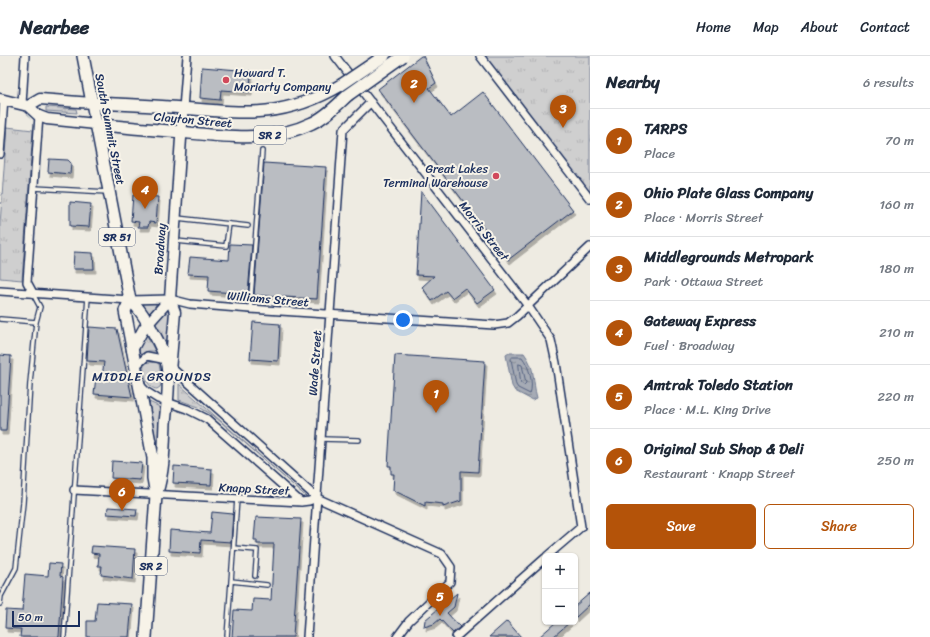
<!DOCTYPE html>
<html lang="en">
<head>
<meta charset="utf-8">
<style>
	body { margin:0; font-family:Sriracha,sans-serif; background:#f6f6f7; color:#1f2937 }
	.controls { position:absolute; right:12px; bottom:12px; display:grid; overflow:hidden; border-radius:6px; box-shadow:0 1px 3px #0004 }
	.controls button { width:36px; height:36px; display:grid; place-items:center; padding:0; border:0; border-bottom:1px solid #e0e1e3; background:#fff; color:#1f2937; font:20px sans-serif }
	.scale { position:absolute; left:12px; bottom:10px; width:68px; box-sizing:border-box; padding-left:4px; border:2px solid #1b2f5e; border-top:0; font-size:11px; line-height:14px; white-space:nowrap; color:#1b2f5e; -webkit-text-stroke:3px #f7f3e8; paint-order:stroke }
	.you { position:absolute; left:403px; top:264px; width:14px; height:14px; margin:-10px; border:3px solid #fff; border-radius:50%; background:#1a73e8; box-shadow:0 0 0 6px #1a73e833 }
	.badge { display:grid; place-items:center; width:26px; height:26px; border-radius:50%; background:#b45309; color:#fff; font-size:13px; font-weight:700 }
	.pin { position:absolute; translate:-50% -33px; filter:drop-shadow(0 1px 2px #0008) }
	.pin::after { content:''; position:absolute; top:21px; width:14px; height:12px; background:inherit; clip-path:polygon(0 0,100% 0,50% 100%) }
	.list { margin:0; padding:0; list-style:none }
	h2 { display:flex; justify-content:space-between; align-items:center; height:52px; margin:0; padding:0 16px; font-size:17px }
	h2 small { font-size:13px; font-weight:400; color:#747a83 }
	.list li { display:grid; grid-template-columns:26px 1fr auto; gap:12px; align-items:center; box-sizing:border-box; height:64px; padding:0 16px; border-top:1px solid #e0e1e3 }
	.list b { display:block; font-size:15px; white-space:nowrap }
	.list p { margin:0; font-size:13px; white-space:nowrap; color:#747a83 }
	.list em { font-size:13px; font-style:normal; color:#747a83 }
	.actions { display:flex; gap:8px; padding:12px 16px }
	.actions a { flex:1; padding:9px 0; border:1px solid #b45309; border-radius:6px; text-align:center; font-size:14px; color:#b45309 }
	.actions .main { background:#b45309; color:#fff }
	.map { position:relative; flex:none; width:590px; height:581px; overflow:hidden }
	header { display:flex; align-items:center; gap:24px; box-sizing:border-box; height:56px; padding:0 20px; background:#fff; border-bottom:1px solid #e0e1e3 }
	header strong { font-size:19px }
	nav { display:flex; gap:22px; margin-inline-start:auto; font-size:14px }
	main { display:flex }
	aside { flex:1; background:#fff }
	.map>svg:first-child { display:block }
	.grass { fill:url(#grass-tufts); stroke:#757f96 }
	.water { fill:url(#water-ripples); stroke:#6e7992 }
	.lines { fill:none; stroke-linecap:round; stroke-linejoin:round }
	.shore { stroke:#536181; stroke-width:1 }
	.building { fill:#babdc2; stroke:#1b2f5e; filter:url(#shadow) }
	.lane-casing { stroke:#1b2f5e; stroke-width:6 }
	.street-casing { stroke:#1b2f5e; stroke-width:10 }
	.secondary-casing { stroke:#1b2f5e; stroke-width:13 }
	.primary-casing { stroke:#1b2f5e; stroke-width:14 }
	.lane { stroke:#f7f3e8; stroke-width:3.5 }
	.street { stroke:#f7f3e8; stroke-width:7 }
	.secondary { stroke:#f7f3e8; stroke-width:10 }
	.primary { stroke:#f7f3e8; stroke-width:11 }
	.primary-bridge-casing { stroke:#1b2f5e; stroke-width:14; stroke-linecap:butt }
	.primary-bridge { stroke:#f7f3e8; stroke-width:11 }
	.poi-dot { fill:#d1495b; stroke:#f7f3e8; stroke-width:1.5 }
	.labels { text-anchor:middle; dominant-baseline:central; stroke-width:4; stroke-linejoin:round; paint-order:stroke }
	.shield { fill:#f7f3e8; stroke:#5d6a87; stroke-width:1 }
	.shield-label { font-size:11px; font-weight:bold; fill:#1b2f5e }
	.poi-label { font-size:12px; fill:#1b2f5e; stroke:#f7f3e8; text-anchor:start }
	.street-label { font-size:12px; fill:#1b2f5e; stroke:#f7f3e8 }
	.neighbourhood-label { font-size:13px; letter-spacing:1px; fill:#1b2f5e; stroke:#f7f3e8 }
</style>
</head>
<body>
<header>
<strong>Nearbee</strong>
<nav><a>Home</a><a>Map</a><a>About</a><a>Contact</a></nav>
</header>
<main>
<div class="map">
<svg width="590" height="581" viewBox="0 0 590 581">
	<defs>
		<pattern id="grass-tufts" width="24" height="20" patternUnits="userSpaceOnUse"><rect width="24" height="20" fill="#cfcfcf"/><path d="M3 7l-1-3M5 7V3M7 7l1-3M15 17l-1-3M17 17v-4M19 17l1-3" fill="none" stroke="#b1b2b4"/></pattern>
		<pattern id="water-ripples" width="26" height="14" patternUnits="userSpaceOnUse"><rect width="26" height="14" fill="#a6abb5"/><path d="M2 4q2-2 4 0t4 0M15 11q2-2 4 0t4 0" fill="none" stroke="#868c96"/></pattern>
		<filter id="shadow"><feDropShadow dx="2" dy="4" stdDeviation="0" flood-color="#0004"/></filter>
	</defs>
	<rect width="100%" height="100%" fill="#eeebe2"/>
	<filter id="ink" filterUnits="userSpaceOnUse"><feTurbulence type="fractalNoise" baseFrequency=".025" numOctaves="2"/><feDisplacementMap in="SourceGraphic" scale="8" xChannelSelector="R" yChannelSelector="G"/><feConvolveMatrix kernelMatrix="1 2 1 2 8 2 1 2 1" color-interpolation-filters="sRGB"/></filter>
	<g filter="url(#ink)">
		<path class="grass" d="M480,0H590V144Z
			M46,51L76,53L77,57L46,55Z
			M7,71L33,74L22,224L0,222V168Z
			M142,247H155L156,249L148,259Z
			M168,249L171,250L168,291L155,268Z
			M146,278L155,295H148L139,299V293Z
			M148,306H156L159,308L162,325L160,331L157,333C148,333 142,317 144,309Z
			M179,328L310,444L214,360L199,351L179,344Z
			M149,346L158,350L160,354L158,385L156,386Z"/>
		<path class="water" d="M509,297H524C536,313 532,324 537,342L532,344L515,335L512,330L506,299Z"/>
		<g class="lines">
			<path class="shore" d="M513,301H522C529,310 534,327 530,338L518,332L516,329L511,303Z
				M519,308L522,309L526,327L524,329L521,327Z"/>
		</g>
		<path class="building" d="M421,0H423L436,27L429,32L451,61L483,36L573,154L508,204L378,33Z
			M202,11L251,15L250,36L221,34L220,44L200,42Z
			M49,103L68,104L71,107L70,118L48,116Z
			M264,107L326,111L317,243L254,239Z
			M421,135L495,234L477,247L465,232L452,242L446,235L432,245L422,231L434,220L416,219Z
			M133,139L158,141L156,167L149,166L148,171H138L139,166L131,165Z
			M70,146L91,148L89,171L70,170Z
			M230,188L252,189L248,238L208,235L209,219L188,218L190,201L229,204Z
			M74,196L93,197L94,213H73Z
			M253,266L280,268L278,305L250,303Z
			M89,271L117,273L132,341L94,338L96,321H102L104,306L87,305Z
			M0,299L11,300L6,375H0Z
			M395,299L485,305L478,416L461,415V445L443,451V448L425,446V450L393,434L394,418H391V410H388Z
			M112,405L142,407L140,424L111,422Z
			M174,410L212,413L211,429L173,427Z
			M108,451L137,453L136,460L107,458Z
			M212,456L233,458L231,486L201,484L200,497L169,495L170,474L210,477Z
			M256,461L301,463L293,581H232L234,554L252,555L253,543L271,544L274,488H257V484H254Z
			M92,490L135,493L133,523L101,519L102,510H98L99,498L91,497Z
			M49,507L61,508L60,520L63,521L59,581H20L21,573L5,572L6,554L22,555L25,518L48,520Z
			M457,537L454,551L447,557L460,571L453,577L440,563L434,568L424,571L425,564Z
			M590,537V548L575,562V550Z
			M97,546L132,548L129,581H87V565H95Z
			M507,565L521,581H489Z
			M556,566H570L553,581H539Z"/>
		<g class="lines">
			<defs>
				<path id="lane" d="M34,132L108,136
					M177,162L248,170
					M176,185L226,190L229,168
					M250,253L262,95
					M0,263L36,266
					M321,383L359,384
					M234,492L257,494L255,520
					M231,525L267,529
					M0,548L1,540L16,512L23,447L30,327L36,266L40,251L33,238
					M64,581L88,241
					M227,581L237,443"/>
				<path id="street" d="M335,0L528,250L551,284L556,307L581,471L547,500
					M480,0L590,143
					M22,48L25,0
					M183,53L187,0
					M0,98L4,43
					M0,235L130,244L170,243L190,248L250,253L494,269L508,267L517,260L590,191
					M33,237L27,226L39,60
					M136,310L147,300L162,303L317,442L442,498L451,511L450,526L409,565L397,581
					M140,329L147,336L158,343L187,353L207,363L301,446
					M74,434L301,446L309,445L317,442
					M307,581L343,74L371,46
					M456,581L545,502"/>
				<path id="secondary" d="M0,43L28,50L39,60L47,63L96,68
					M28,50L40,43L92,47
					M132,294L144,272L170,243
					M170,315L175,256L170,243L183,53"/>
				<path id="primary" d="M83,0L130,244L125,255L153,402V422L156,439L146,581
					M92,47C118,48 143,49 169,51C236,56 278,66 341,29
					M96,68C120,71 145,73 169,75C217,79 267,89 312,67C326,61 337,49 348,39
					M130,244C142,253 164,293 167,309C170,328 167,348 165,367C164,390 164,414 157,436"/>
			</defs>
			<use href="#lane" class="lane-casing"/>
			<use href="#street" class="street-casing"/>
			<use href="#secondary" class="secondary-casing"/>
			<use href="#primary" class="primary-casing"/>
			<use href="#lane" class="lane"/>
			<use href="#street" class="street"/>
			<use href="#secondary" class="secondary"/>
			<use href="#primary" class="primary"/>
			<defs>
				<path id="primary-bridge" d="M341,29L384,0
					M348,39L403,0"/>
			</defs>
			<use href="#primary-bridge" class="primary-bridge-casing"/>
			<use href="#primary-bridge" class="primary-bridge"/>
		</g>
	</g>
	<g class="poi-dot">
		<circle cx="226" cy="24" r="4"/>
		<circle cx="496" cy="120" r="4"/>
	</g>
	<g class="labels">
		<g class="shield">
			<rect x="254" y="70" width="32" height="18" rx="3"/>
			<rect x="99" y="172" width="36" height="18" rx="3"/>
			<rect x="135" y="501" width="32" height="18" rx="3"/>
		</g>
		<g class="shield-label">
			<text x="270" y="79">SR 2</text>
			<text x="117" y="181">SR 51</text>
			<text x="151" y="510">SR 2</text>
		</g>
		<g class="poi-label">
			<text x="234" y="17">Howard T.<tspan x="234" dy="14">Moriarty Company</tspan></text>
			<text x="488" y="113" text-anchor="end">Great Lakes<tspan x="488" dy="14">Terminal Warehouse</tspan></text>
		</g>
		<g class="street-label">
			<text transform="translate(193 64) rotate(5)">Clayton Street</text>
			<text transform="translate(110 73) rotate(79)">South Summit Street</text>
			<text transform="translate(484 175) rotate(52)">Morris Street</text>
			<text transform="translate(160 193) rotate(-86)">Broadway</text>
			<text transform="translate(268 243) rotate(5)">Williams Street</text>
			<text transform="translate(315 307) rotate(-86)">Wade Street</text>
			<text transform="translate(254 433) rotate(3)">Knapp Street</text>
		</g>
		<g class="neighbourhood-label">
			<text x="152" y="320">MIDDLE GROUNDS</text>
		</g>
	</g>
</svg>
<div class="controls">
<button>+</button>
<button>−</button>
</div>
<div class="scale">50 m</div>
<div class="you"></div>
<div class="pin badge" style="left:436px;top:357px">1</div>
<div class="pin badge" style="left:414px;top:47px">2</div>
<div class="pin badge" style="left:563px;top:72px">3</div>
<div class="pin badge" style="left:145px;top:153px">4</div>
<div class="pin badge" style="left:440px;top:560px">5</div>
<div class="pin badge" style="left:122px;top:455px">6</div>
</div>
<aside>
<h2>Nearby<small>6 results</small></h2>
<ul class="list">
<li><span class="badge">1</span><div><b>TARPS</b><p>Place</p></div><em>70 m</em></li>
<li><span class="badge">2</span><div><b>Ohio Plate Glass Company</b><p>Place · Morris Street</p></div><em>160 m</em></li>
<li><span class="badge">3</span><div><b>Middlegrounds Metropark</b><p>Park · Ottawa Street</p></div><em>180 m</em></li>
<li><span class="badge">4</span><div><b>Gateway Express</b><p>Fuel · Broadway</p></div><em>210 m</em></li>
<li><span class="badge">5</span><div><b>Amtrak Toledo Station</b><p>Place · M.L. King Drive</p></div><em>220 m</em></li>
<li><span class="badge">6</span><div><b>Original Sub Shop &amp; Deli</b><p>Restaurant · Knapp Street</p></div><em>250 m</em></li>
</ul>
<div class="actions"><a class="main">Save</a><a>Share</a></div>
</aside>
</main>
</body>
</html>
